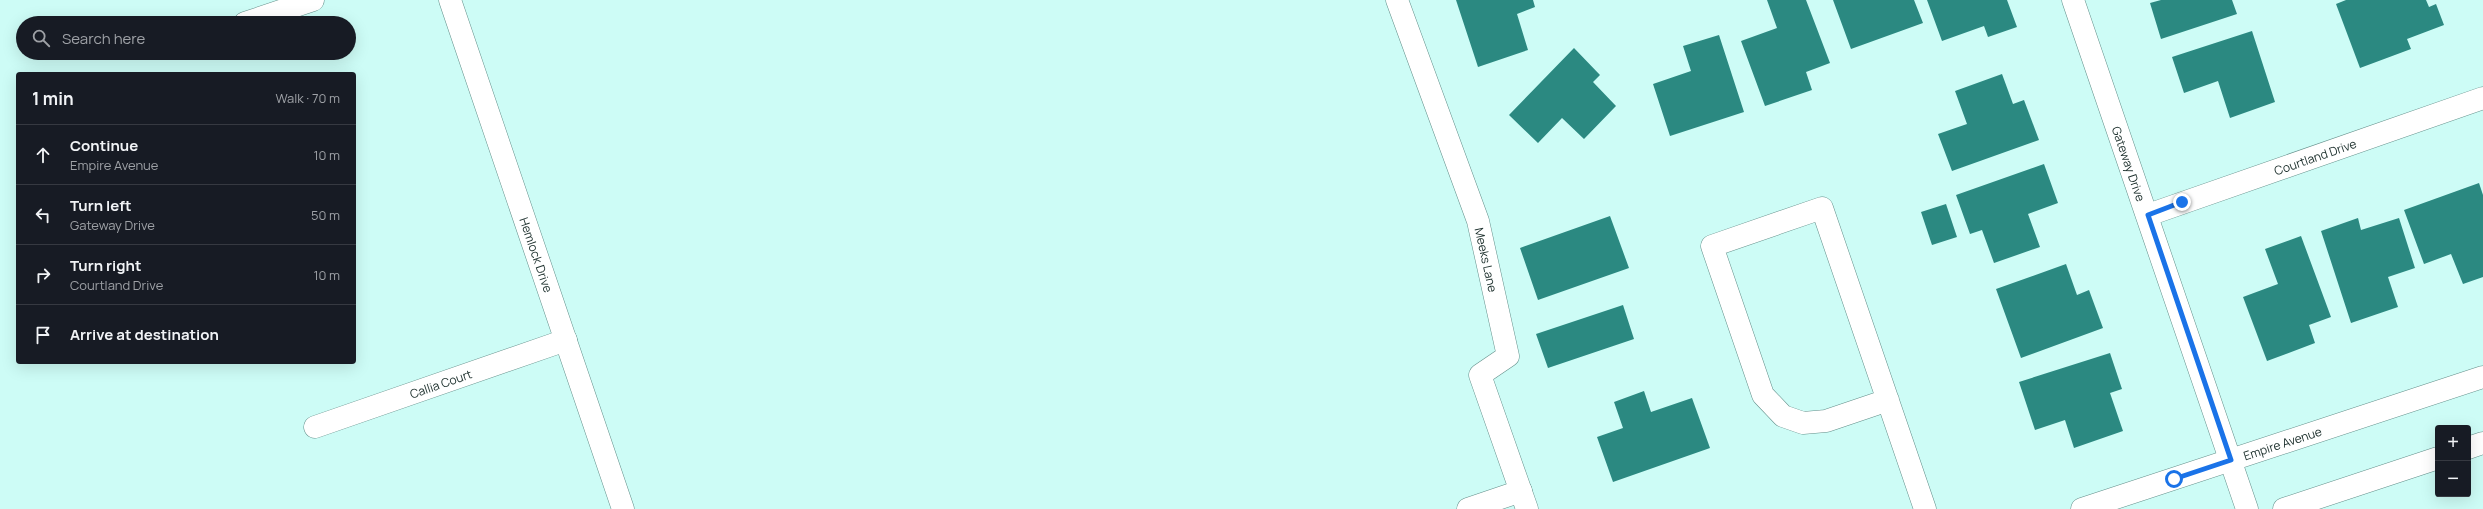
<!DOCTYPE html>
<html lang="en">
<head>
<meta charset="utf-8">
<style>
	body { margin:0; font-family:Manrope,sans-serif; background:#20242c; color:#f1f3f6 }
	.controls { position:absolute; right:12px; bottom:12px; display:grid; overflow:hidden; border-radius:4px; box-shadow:0 4px 16px #0002 }
	.controls button { width:36px; height:36px; display:grid; place-items:center; padding:0; border:0; border-bottom:1px solid #363941; background:#171b24; color:#f1f3f6; font:20px sans-serif }
	.stop { position:absolute; width:12px; height:12px; margin:-9px; border:3px solid #1a73e8; border-radius:50%; background:#fff }
	.stop.end { background:#1a73e8; border-color:#fff; box-shadow:0 1px 4px #0008 }
	.list { margin:0; padding:0; list-style:none }
	h2 { display:flex; justify-content:space-between; align-items:center; height:52px; margin:0; padding:0 16px; font-size:17px }
	h2 small { font-size:13px; font-weight:400; color:#9ea1a6 }
	.list li { display:grid; grid-template-columns:26px 1fr auto; gap:12px; align-items:center; box-sizing:border-box; height:60px; padding:0 16px; border-top:1px solid #363941 }
	.list b { display:block; font-size:15px; white-space:nowrap }
	.list p { margin:0; font-size:13px; white-space:nowrap; color:#9ea1a6 }
	.list em { font-size:13px; font-style:normal; color:#9ea1a6 }
	.icon { flex:none; width:22px; height:22px; fill:none; stroke:currentColor; stroke-width:2; stroke-linecap:round; stroke-linejoin:round }
	.map { position:relative; flex:none; width:2483px; height:509px; overflow:hidden }
	.search { position:absolute; background:#171b24; box-shadow:0 4px 16px #0002; left:16px; top:16px; width:340px; height:44px; display:flex; align-items:center; gap:10px; box-sizing:border-box; padding:0 14px; border-radius:22px; color:#9ea1a6; font-size:15px }
	.panel { position:absolute; background:#171b24; box-shadow:0 4px 16px #0002; left:16px; top:72px; width:340px; height:292px; border-radius:4px }
	.map>svg:first-child { display:block }
	.building { fill:#2b8981 }
	.lines { fill:none; stroke-linecap:round; stroke-linejoin:round }
	.minor-casing { stroke:#638f8a; stroke-width:23 }
	.major-casing { stroke:#638f8a; stroke-width:23 }
	.minor { stroke:#fff; stroke-width:22 }
	.major { stroke:#fff; stroke-width:22 }
	.route { stroke:#1a73e8; stroke-width:5 }
	.labels { text-anchor:middle; dominant-baseline:central; stroke-width:4; stroke-linejoin:round; paint-order:stroke }
	.street-label { font-size:12px; fill:#203330; stroke:#cdfcf6 }
</style>
</head>
<body>
<div class="map">
<svg width="2483" height="509" viewBox="0 0 2483 509">
	<rect width="100%" height="100%" fill="#cdfcf6"/>
	<path class="building" d="M1456,0H1533L1535,7L1517,14L1528,50L1478,67Z
		M1767,0H1806L1830,63L1806,72L1812,90L1765,106L1741,41L1777,28Z
		M1833,0H1914L1923,23L1851,49Z
		M1927,0H2007L2017,27L1988,37L1984,26L1942,41Z
		M2161,0H2232L2237,14L2161,39L2150,3Z
		M2346,0H2426L2429,7L2436,4L2444,25L2407,39L2411,49L2360,68L2336,4Z
		M2252,31L2275,102L2230,118L2218,81L2184,93L2172,57Z
		M1719,35L1744,112L1670,136L1653,84L1691,71L1683,46Z
		M1574,48L1600,75L1593,82L1616,106L1584,139L1562,118L1538,143L1509,115Z
		M2002,74L2013,104L2024,100L2039,140L1952,171L1938,134L1967,124L1955,91Z
		M2044,164L2058,203L2028,214L2040,247L1994,263L1982,230L1970,234L1956,195Z
		M2479,183L2483,195V277L2463,284L2451,254L2424,264L2404,210Z
		M1946,204L1957,237L1932,245L1921,212Z
		M1610,216L1629,268L1538,300L1520,248Z
		M2358,218L2361,230L2399,218L2415,268L2388,277L2398,307L2351,323L2321,231Z
		M2301,236L2331,317L2309,325L2315,343L2267,361L2243,297L2278,284L2265,249Z
		M2066,264L2077,295L2089,290L2103,328L2021,358L1996,289Z
		M1623,305L1634,339L1548,368L1536,334Z
		M2110,353L2122,389L2110,393L2123,431L2074,448L2065,420L2035,430L2019,382Z
		M1644,391L1651,412L1692,398L1710,448L1613,482L1597,437L1623,428L1614,402Z"/>
	<g class="lines">
		<defs>
			<g id="minor">
				<path id="s1" d="M450,0L623,509"/>
				<path id="s2" d="M1397,0L1478,221L1508,356L1480,375L1527,509"/>
				<path id="s3" d="M2073,0L2247,509"/>
				<path d="M245,23L313,0"/>
				<path id="s4" d="M2148,215L2483,98"/>
				<path d="M1888,400L1826,421L1803,423L1783,416L1763,395L1712,246L1822,208L1925,509"/>
				<path id="s5" d="M315,427L566,340"/>
				<path d="M1468,509L1521,491"/>
			</g>
			<g id="major">
				<path d="M2468,448L2483,443"/>
				<path id="s6" d="M2082,509L2483,377"/>
				<path d="M2284,509L2438,458"/>
			</g>
		</defs>
		<use href="#minor" class="minor-casing"/>
		<use href="#major" class="major-casing"/>
		<use href="#minor" class="minor"/>
		<use href="#major" class="major"/>
	</g>
	<g class="lines">
		<path class="route" d="M2174,479L2231,460L2148,215L2182,202"/>
	</g>
	<g class="labels">
		<g class="street-label">
			<text stroke="none"><textPath href="#s4" startOffset="177">Courtland Drive</textPath></text>
			<text stroke="none"><textPath href="#s3" startOffset="173">Gateway Drive</textPath></text>
			<text stroke="none"><textPath href="#s1" startOffset="269">Hemlock Drive</textPath></text>
			<text stroke="none"><textPath href="#s2" startOffset="275">Meeks Lane</textPath></text>
			<text stroke="none"><textPath href="#s5" startOffset="133">Callia Court</textPath></text>
			<text stroke="none"><textPath href="#s6" startOffset="211">Empire Avenue</textPath></text>
		</g>
	</g>
</svg>
<div class="controls">
<button>+</button>
<button>−</button>
</div>
<div class="stop" style="left:2174px;top:479px"></div>
<div class="stop end" style="left:2182px;top:202px"></div>
<div class="search"><svg class="icon" aria-label="search" viewBox="0 0 24 24"><circle cx="10" cy="10" r="6"/><path d="M15 15l6 6"/></svg>Search here</div>
<section class="panel">
<h2>1 min<small>Walk · 70 m</small></h2>
<ul class="list">
<li><svg class="icon" aria-label="ahead" viewBox="0 0 24 24"><path d="M12 20V5M6 11l6-6 6 6"/></svg><div><b>Continue</b><p>Empire Avenue</p></div><em>10 m</em></li>
<li><svg class="icon" aria-label="left" viewBox="0 0 24 24"><path d="M17 20v-9H6M10 6l-5 5 5 5"/></svg><div><b>Turn left</b><p>Gateway Drive</p></div><em>50 m</em></li>
<li><svg class="icon" aria-label="right" viewBox="0 0 24 24"><path d="M7 20v-9h11M14 6l5 5-5 5"/></svg><div><b>Turn right</b><p>Courtland Drive</p></div><em>10 m</em></li>
<li><svg class="icon" aria-label="arrive" viewBox="0 0 24 24"><path d="M6 21V4h12l-3 4 3 4H6"/></svg><div><b>Arrive at destination</b></div></li>
</ul>
</section>
</div>
</body>
</html>
